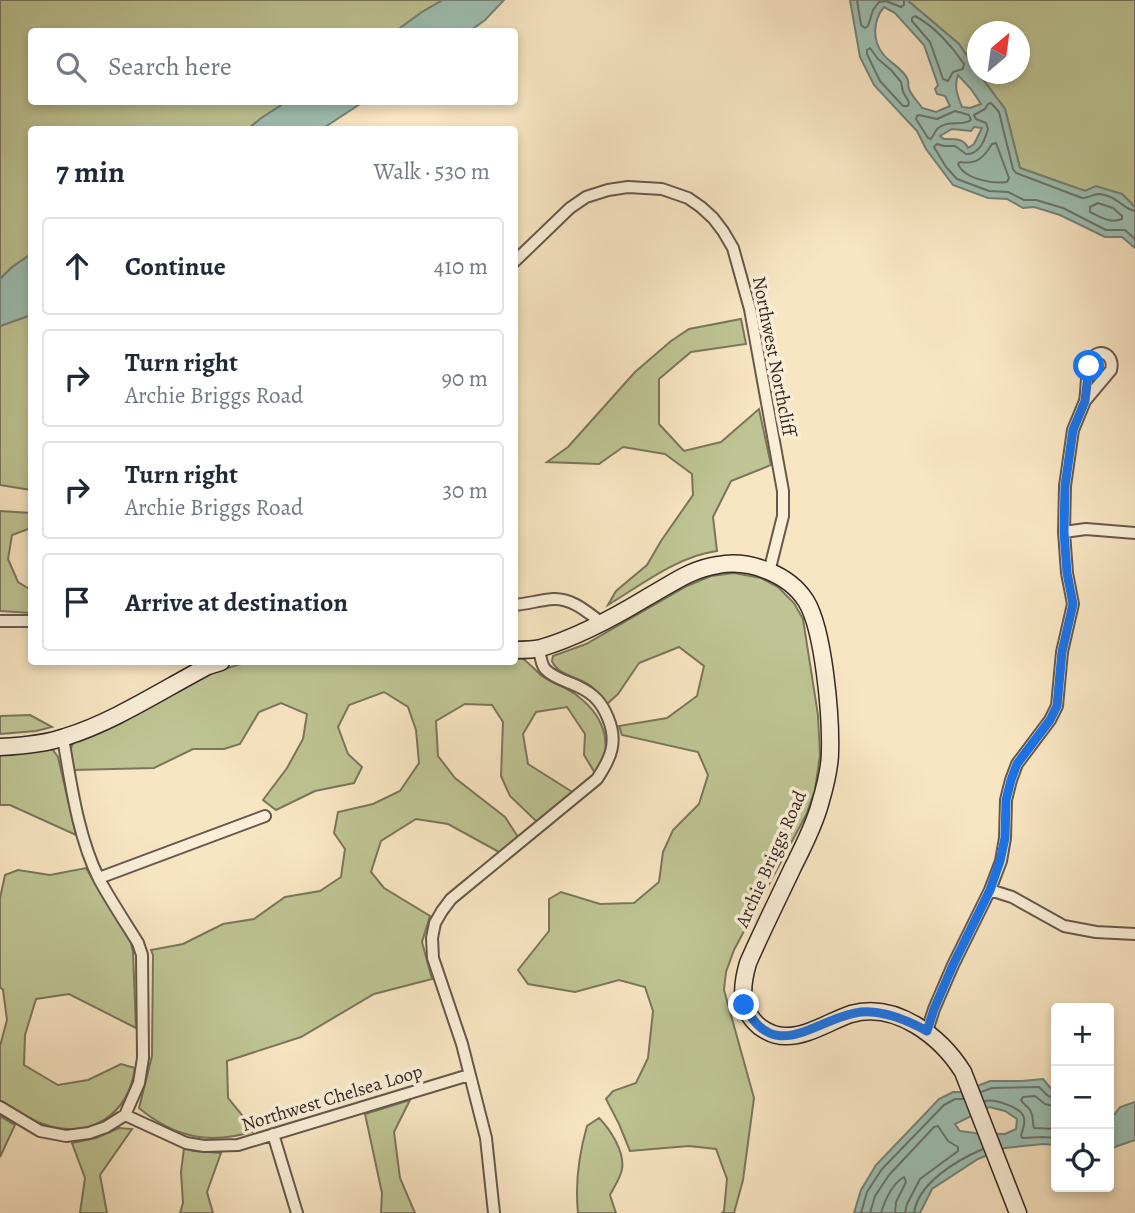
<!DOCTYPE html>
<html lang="en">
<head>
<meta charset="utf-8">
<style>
	body { margin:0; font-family:Alegreya,serif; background:#f2f2f3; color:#1f2937 }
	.controls { position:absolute; right:21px; bottom:21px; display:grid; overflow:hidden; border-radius:7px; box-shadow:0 4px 10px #0003 }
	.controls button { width:63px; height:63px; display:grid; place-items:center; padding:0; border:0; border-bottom:2px solid #e0e1e3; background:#fff; color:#1f2937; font:35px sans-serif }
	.compass { position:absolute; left:967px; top:21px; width:63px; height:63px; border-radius:50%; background:#fff; box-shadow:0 4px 10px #0003; rotate:29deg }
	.stop { position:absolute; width:21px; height:21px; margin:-16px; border:5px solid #1a73e8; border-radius:50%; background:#fff }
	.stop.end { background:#1a73e8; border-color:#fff; box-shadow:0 2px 7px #0008 }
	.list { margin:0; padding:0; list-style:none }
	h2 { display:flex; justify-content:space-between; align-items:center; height:91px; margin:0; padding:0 28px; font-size:30px }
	h2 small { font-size:23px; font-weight:400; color:#747a83 }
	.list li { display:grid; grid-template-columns:46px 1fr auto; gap:21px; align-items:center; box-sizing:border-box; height:98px; margin:0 14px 14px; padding:0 14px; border:2px solid #e0e1e3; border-radius:7px }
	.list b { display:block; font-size:26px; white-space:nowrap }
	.list p { margin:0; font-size:23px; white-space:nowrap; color:#747a83 }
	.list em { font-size:23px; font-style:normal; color:#747a83 }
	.icon { flex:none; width:38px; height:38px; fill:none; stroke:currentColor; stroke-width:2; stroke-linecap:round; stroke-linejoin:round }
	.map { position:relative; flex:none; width:1135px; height:1213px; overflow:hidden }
	.search { position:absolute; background:#fff; box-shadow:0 4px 10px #0003; left:28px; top:28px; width:490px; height:77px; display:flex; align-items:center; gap:18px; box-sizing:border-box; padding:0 24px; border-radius:7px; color:#747a83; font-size:26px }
	.panel { position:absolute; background:#fff; box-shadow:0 4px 10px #0003; left:28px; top:126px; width:490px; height:539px; border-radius:7px }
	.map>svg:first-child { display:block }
	.green { fill:#bec493; stroke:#7a765c; stroke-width:2 }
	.water { fill:#9dbfb2; stroke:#74837a; stroke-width:2; fill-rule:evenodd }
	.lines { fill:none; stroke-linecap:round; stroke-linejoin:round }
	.shore { stroke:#6a746c; stroke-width:2 }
	.street-casing { stroke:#66584c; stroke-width:14 }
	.secondary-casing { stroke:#362925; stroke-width:19 }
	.street { stroke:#faeed7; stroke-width:10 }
	.secondary { stroke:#faeed7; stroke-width:16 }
	.route { stroke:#1a73e8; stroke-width:9 }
	.labels { text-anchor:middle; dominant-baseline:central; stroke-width:7; stroke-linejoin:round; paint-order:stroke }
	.street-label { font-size:19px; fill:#362925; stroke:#faeed7 }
</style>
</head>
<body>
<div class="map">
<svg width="1135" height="1213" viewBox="0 0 1135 1213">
	<rect width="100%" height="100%" fill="#f8e5c2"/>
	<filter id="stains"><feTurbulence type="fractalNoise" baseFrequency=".00286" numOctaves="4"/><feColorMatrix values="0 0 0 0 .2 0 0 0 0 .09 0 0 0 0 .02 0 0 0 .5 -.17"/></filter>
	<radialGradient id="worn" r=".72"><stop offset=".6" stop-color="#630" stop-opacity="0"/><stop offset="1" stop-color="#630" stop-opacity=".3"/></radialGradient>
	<path class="green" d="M0,0H443L422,12L396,31L32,32V102H286L260,119L248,129L32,130L31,254L11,268L0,279Z
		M907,0H1135V207L1122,194L1085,191L1020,168L1005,109L979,74H1020V32H978L977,71L959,44Z
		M31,315V490L0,485V326Z
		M741,319L746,344L691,352L659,379V424L684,451L721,442L759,409L771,465L731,481L713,517L717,551C678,556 641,585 608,605L616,591L647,565L661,541L693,495L692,474L665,454L623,447L599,464L547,462L568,447L635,372L671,341L689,329Z
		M0,511L31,513V528L12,535L8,559L18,582L31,590V613L0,611Z
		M734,573L761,578L778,587L794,603L803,619L818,715L820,755L815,790L806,815L734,950L726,972L724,990L754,1098L743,1180L734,1213H722L724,1211L727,1179L716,1149L689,1146L630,1151L619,1124L606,1099L613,1091L636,1083L648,1058L653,1011L645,987L619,980L575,992L528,984L518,970L549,931V899L561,892L600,904L634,903L659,882L663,852L673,830L699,804L708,775L698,752L622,735L619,726L667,718L697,696L704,666L679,647L639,663L618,694L607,704C601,696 594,687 586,683C573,675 558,675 552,661L553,656L586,644L687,586L711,576Z
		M522,658C529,663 535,670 542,676C554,684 569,688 580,698C603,716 616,748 595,773L584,755L585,734L567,707L536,712L523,734L528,764L574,793L537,822L510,796L501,776L503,722L492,705L465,704L436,721L438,756L455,778L505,817L518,837L499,852L448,824L416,819L381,841L371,872L384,888L430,916L422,942L432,979L374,994L301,1037L227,1061L228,1098L255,1131C210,1145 175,1138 139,1108L152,1056L153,955L151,950L183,944L223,924L254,919L285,897L320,891L341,877L345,849L334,833L338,812L373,804L400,791L419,763L416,730L408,707L384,692L349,705L338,727L348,754L362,767L354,783L315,791L276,810L263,800L287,768L303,739L307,714L281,703L259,712L240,744L224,749H193L154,768L73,770C71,760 67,750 75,741C131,712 186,678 248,662H514L515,659Z
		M30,715L52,727L36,731L0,734V716Z
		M47,748L53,750L58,757L76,835L10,805H0V755Z
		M86,868L130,939L133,952L136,1028L69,994L36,999L25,1035L24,1065L58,1085L88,1080L121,1064L135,1068C128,1116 89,1140 43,1124C28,1119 14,1108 0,1100V1046L7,1020L3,990L0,987V898L5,875L18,870L50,875Z
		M410,1100L394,1132L400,1178L415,1213H381L382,1193L365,1114Z
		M0,1116L15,1125L0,1157Z
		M599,1118C610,1129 625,1152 622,1169C621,1177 614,1187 610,1195L616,1213H578C575,1184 579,1154 587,1126Z
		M119,1128L132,1129L100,1175L107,1213H80L85,1178L72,1143L96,1138Z
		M184,1148L194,1151L221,1153L207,1192L213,1213H180L183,1203L181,1172Z"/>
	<path class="water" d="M443,0H504L485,20L470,31H396L422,12Z
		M850,0H907L959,44L977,71L978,74H979L1005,109L1020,168L1085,191L1096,186L1122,194L1135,207V248L1122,237H1105L1060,215L1034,207L1023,208L1007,199L988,198L953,185L926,149L917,131L874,85L860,57ZM884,7L895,13L924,45L938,85L935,89L937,94L945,96L950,106L936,112L922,108C918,102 912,96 909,89C907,83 910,84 907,78C902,68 890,63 883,54C872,40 873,20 884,7ZM958,75L971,89L981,104L970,108L962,107C957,95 954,86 958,75ZM974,127L982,128L974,144L968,148C964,138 954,139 944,139L940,136L952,129L971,131Z
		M286,102H363L322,129H248L260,119Z
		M31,254V315L0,326V279L11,268Z
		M1043,1079L1052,1090L1056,1092V1145L1043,1144L1005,1148L978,1159L932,1189L920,1213H854L861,1190L876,1165L939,1099L953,1092H962L990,1081H1022ZM989,1107L1005,1111L1017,1119L1016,1129L1005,1134L975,1133L960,1131L955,1124Z
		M1135,1102V1140L1109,1149V1116L1114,1115L1120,1107Z"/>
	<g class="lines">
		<path class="shore" d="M857,0L861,25L865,28L868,26L873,10L879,2L886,1L901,7L904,5V0
			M915,16C934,26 952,46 964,64L963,69L953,72L948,81L943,79L930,42L912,21V18Z
			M870,48L878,59L891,70L901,82L903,92L909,102L908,106H903L880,81L867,54V50Z
			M955,111L969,115L971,120C961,127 947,119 937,129C935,132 933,136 931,139L928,138L916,119L917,116L919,115L937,119Z
			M996,143L1009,178L1007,182C992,184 964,179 958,164L960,162C977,165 984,157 992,144Z
			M1098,203L1113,208L1122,216V219C1110,224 1101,217 1090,212V207Z
			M1135,211C1123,209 1116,195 1099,194C1094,194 1088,198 1082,198L1016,173L1013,169L999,112L991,103L988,104L985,109L974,115L976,119L986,123L988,129C985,140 979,155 966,154L955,146H944L937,144L934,147L946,167L957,179L989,191L1008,192L1024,200H1036L1063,208L1106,230H1125L1135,239
			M981,1092L992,1088L1039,1087L1048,1096L1056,1098
			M985,1101C994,1099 1022,1107 1024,1118C1025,1124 1023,1130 1021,1135L1022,1138L1043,1137L1056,1138
			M1056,1107L1045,1104L1035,1096L1023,1097L1021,1100C1023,1104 1027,1106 1030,1110C1034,1116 1032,1122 1034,1128L1056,1129
			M861,1213L867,1192L882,1169L944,1105L955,1099H963
			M870,1213L875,1196L889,1175L934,1127L938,1126L948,1141L958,1147V1151L920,1179L907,1204L905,1213
			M881,1213C885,1200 892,1184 904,1177L906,1182L896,1202L895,1213
			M914,1213C918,1183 957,1160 983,1149"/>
		<defs>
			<path id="street" d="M514,262L570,208L586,197L608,190L628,187L662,189L688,198L701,207L713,218L723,231L733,248L750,309L783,491V516L769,572
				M1064,532L1086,529L1135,533
				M514,605C527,604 540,600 553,599C572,598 587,612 602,623
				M0,621H32
				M99,878L265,816
				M990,890L1012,897L1064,926L1096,932L1135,934
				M927,1031L934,1009L953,965L990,890L1001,861L1005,838L1006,800L1011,780L1017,764L1050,720L1057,706L1062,652L1073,604L1067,573L1064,532L1065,486L1073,430L1085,401L1111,370C1115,355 1099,346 1091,360C1086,368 1087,391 1085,401
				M0,1107L40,1131L66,1136L89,1133L106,1127L125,1115L139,1083L143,1058L142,955L138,943C125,922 111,901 99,879C78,837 71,784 63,738
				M125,1115L186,1143L204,1146L238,1145L469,1075
				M273,1134L297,1213
				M494,1213L486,1138L462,1044L433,958L432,938L435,923L442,911L451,899L597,779C611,758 618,742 608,718C602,703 594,694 579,687C569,682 553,678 545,669C541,664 540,655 539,648"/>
			<path id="secondary" d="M514,650C523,650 533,650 541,648C578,637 613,618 646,598C670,585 690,569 718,565C749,559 789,574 806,601C824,630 831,717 830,752C830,769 825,787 820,804C814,826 803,847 793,867C778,899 762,931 748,963C741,987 739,1010 760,1027C767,1032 776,1036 785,1036C807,1037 830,1021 851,1014C896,1001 941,1037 963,1072L1018,1213
				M0,747C21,746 45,744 65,737C114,722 162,690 208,666L221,662"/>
		</defs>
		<use href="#street" class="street-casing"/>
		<use href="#secondary" class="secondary-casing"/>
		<use href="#street" class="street"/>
		<use href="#secondary" class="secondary"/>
	</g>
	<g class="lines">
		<path class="route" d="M744,1005C775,1067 817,1017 861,1012C884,1010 907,1020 927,1031L934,1009L953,965L990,890L1000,861L1005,838L1006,800L1011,780L1017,764L1050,720L1057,706L1062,652L1073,604L1067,573L1064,532L1065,486L1073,430L1085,401L1089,366"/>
	</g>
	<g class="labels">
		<g class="street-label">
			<text transform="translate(774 356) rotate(79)">Northwest Northcliff</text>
			<text transform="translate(771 859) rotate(-66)">Archie Briggs Road</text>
			<text transform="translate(332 1098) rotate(-17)">Northwest Chelsea Loop</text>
		</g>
	</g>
	<rect width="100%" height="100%" filter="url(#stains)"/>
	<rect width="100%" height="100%" fill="url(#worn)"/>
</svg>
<div class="controls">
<button>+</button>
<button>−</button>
<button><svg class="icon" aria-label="locate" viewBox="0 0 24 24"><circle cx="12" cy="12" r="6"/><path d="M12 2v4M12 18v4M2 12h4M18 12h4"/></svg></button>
</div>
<svg class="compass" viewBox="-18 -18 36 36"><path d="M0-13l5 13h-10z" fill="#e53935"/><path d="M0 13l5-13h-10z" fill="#747a83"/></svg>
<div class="stop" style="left:1089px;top:366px"></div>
<div class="stop end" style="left:744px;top:1005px"></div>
<div class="search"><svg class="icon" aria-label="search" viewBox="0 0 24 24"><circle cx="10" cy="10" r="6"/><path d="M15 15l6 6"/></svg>Search here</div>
<section class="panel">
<h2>7 min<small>Walk · 530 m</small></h2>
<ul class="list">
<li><svg class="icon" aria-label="ahead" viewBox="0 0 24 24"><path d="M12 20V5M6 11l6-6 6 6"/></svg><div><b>Continue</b></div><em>410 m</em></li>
<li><svg class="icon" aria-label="right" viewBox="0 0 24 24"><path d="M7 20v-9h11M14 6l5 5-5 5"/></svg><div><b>Turn right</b><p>Archie Briggs Road</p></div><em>90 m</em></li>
<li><svg class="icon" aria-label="right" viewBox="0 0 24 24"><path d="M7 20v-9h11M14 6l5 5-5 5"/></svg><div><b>Turn right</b><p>Archie Briggs Road</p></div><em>30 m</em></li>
<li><svg class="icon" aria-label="arrive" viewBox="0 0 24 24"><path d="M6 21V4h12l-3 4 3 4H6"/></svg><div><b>Arrive at destination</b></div></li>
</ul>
</section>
</div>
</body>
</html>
